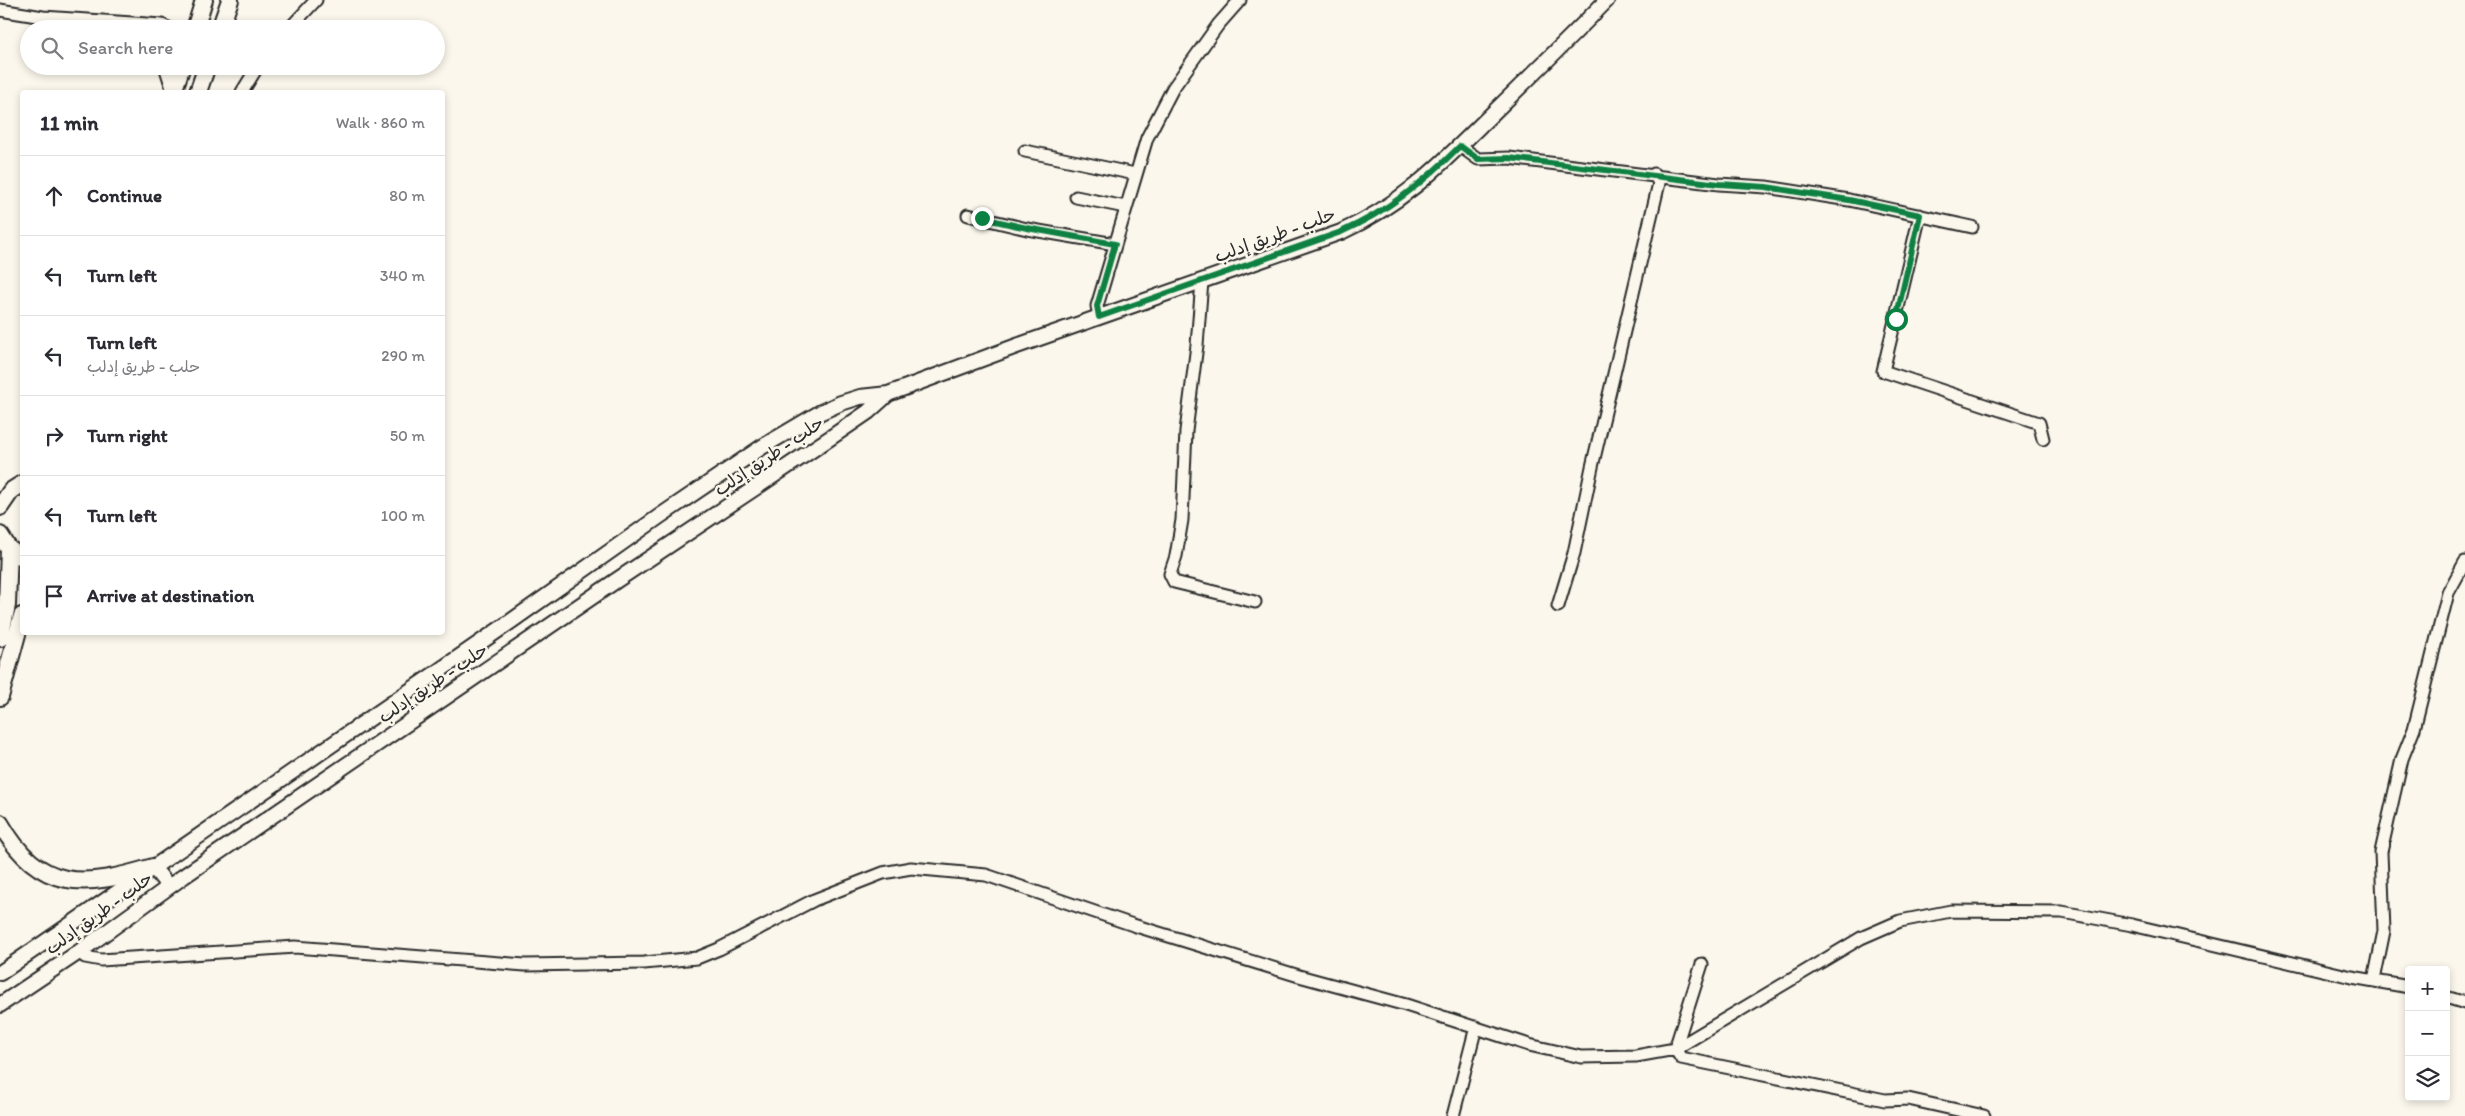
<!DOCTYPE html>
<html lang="en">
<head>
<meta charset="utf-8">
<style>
	body { margin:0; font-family:Itim,"Playpen Sans Arabic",sans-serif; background:#f2f2f3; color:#2b2b33 }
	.controls { position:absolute; right:15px; bottom:15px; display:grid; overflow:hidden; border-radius:5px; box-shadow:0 2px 8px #0003 }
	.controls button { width:45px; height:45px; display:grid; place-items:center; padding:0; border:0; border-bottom:1px solid #e1e1e2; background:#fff; color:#2b2b33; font:25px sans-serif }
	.stop { position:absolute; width:15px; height:15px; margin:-11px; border:4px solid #0b8043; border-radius:50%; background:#fff }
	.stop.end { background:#0b8043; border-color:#fff; box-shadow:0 1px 5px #0008 }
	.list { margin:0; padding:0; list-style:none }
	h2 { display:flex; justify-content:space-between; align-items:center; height:65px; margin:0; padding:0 20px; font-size:21px }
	h2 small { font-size:16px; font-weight:400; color:#7c7c81 }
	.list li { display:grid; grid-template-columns:32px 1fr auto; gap:15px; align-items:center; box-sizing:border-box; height:80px; padding:0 20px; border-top:1px solid #e1e1e2 }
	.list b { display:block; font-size:19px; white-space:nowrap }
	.list p { margin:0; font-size:16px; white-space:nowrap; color:#7c7c81 }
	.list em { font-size:16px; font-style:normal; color:#7c7c81 }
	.icon { flex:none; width:28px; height:28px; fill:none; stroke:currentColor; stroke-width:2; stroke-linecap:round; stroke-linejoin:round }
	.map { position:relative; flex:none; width:2465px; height:1116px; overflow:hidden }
	.search { position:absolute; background:#fff; box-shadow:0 2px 8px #0003; left:20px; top:20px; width:425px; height:55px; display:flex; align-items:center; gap:12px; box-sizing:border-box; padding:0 18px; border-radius:28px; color:#7c7c81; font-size:19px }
	.panel { position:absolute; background:#fff; box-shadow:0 2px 8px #0003; left:20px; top:90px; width:425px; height:545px; border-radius:5px }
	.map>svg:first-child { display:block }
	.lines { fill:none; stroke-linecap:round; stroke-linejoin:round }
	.minor-casing { stroke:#2b2b2b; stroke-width:15 }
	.major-casing { stroke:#2b2b2b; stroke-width:18 }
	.highway-casing { stroke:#2b2b2b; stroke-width:20 }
	.minor { stroke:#fbf7ec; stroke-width:11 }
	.major { stroke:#fbf7ec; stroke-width:14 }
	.highway { stroke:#fbf7ec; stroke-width:16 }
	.route { stroke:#0b8043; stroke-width:6 }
	.labels { text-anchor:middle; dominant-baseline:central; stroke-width:5; stroke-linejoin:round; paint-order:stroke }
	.street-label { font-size:18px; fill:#2b2b2b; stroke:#fbf7ec }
</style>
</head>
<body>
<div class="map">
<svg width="2465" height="1116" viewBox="0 0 2465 1116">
	<rect width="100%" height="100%" fill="#fbf7ec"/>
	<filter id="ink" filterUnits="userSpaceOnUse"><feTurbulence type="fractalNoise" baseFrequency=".02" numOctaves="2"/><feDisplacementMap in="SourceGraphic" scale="10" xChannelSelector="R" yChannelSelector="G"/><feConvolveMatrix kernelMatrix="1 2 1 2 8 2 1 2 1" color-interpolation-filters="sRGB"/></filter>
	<g filter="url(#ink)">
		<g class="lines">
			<defs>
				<path id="minor" d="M0,10L43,17L162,25L170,29
					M289,29L316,0
					M165,66L173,91
					M242,92L258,66
					M1460,146L1478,159L1509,158L1719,184L1766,187L1849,200L1972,227
					M1025,151L1135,174
					M1076,197L1125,207
					M968,215L1027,229L1115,244
					M1920,215L1883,371L2039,423L2043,439
					M1202,281L1197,345L1186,431L1182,520L1176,556L1170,574L1174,582L1255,602
					M1099,317L1097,306L1147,138L1173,88L1218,25L1240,0
					M1558,606L1574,553L1592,467L1659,183L1654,174
					M79,952L85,957L101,960L295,947L525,965L644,963L697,958L719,949L814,900L883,873L911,868L986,875L1133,925L1299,976L1406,1005L1529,1045L1581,1057L1636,1056L1675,1049L1861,938L1900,921L1951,911L2062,912L2132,925L2352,977L2409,987
					M1702,964L1675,1049L1681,1058L1885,1100L1908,1099L1984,1116
					M2374,980L2384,931L2381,852L2402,759L2414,729L2448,593L2465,562
					M2446,997L2465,1003
					M1453,1116L1476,1027"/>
				<path id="major" d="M153,867L169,887
					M0,973L510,622L660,516L762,447L821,412L841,403L860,397L888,394L1014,347L1341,232C1405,203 1444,161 1493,113C1532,75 1570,38 1607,0
					M0,1005L79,952L184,876L617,580L830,438L868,412L888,394"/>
				<path id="highway" d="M195,29L204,0
					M220,29L230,0
					M173,92L182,66
					M198,92L207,66
					M0,507L11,491L22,484
					M0,535L9,549L22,557
					M0,638L7,605L9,549
					M0,697L22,616
					M0,823C39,892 84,888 153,867"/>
			</defs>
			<use href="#minor" class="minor-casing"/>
			<use href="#major" class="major-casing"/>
			<use href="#highway" class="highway-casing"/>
			<use href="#minor" class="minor"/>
			<use href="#major" class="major"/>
			<use href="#highway" class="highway"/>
		</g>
	</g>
	<g class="lines" filter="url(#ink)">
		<path class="route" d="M982,218L1027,228L1115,244L1097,306L1099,317L1341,232C1388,211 1424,182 1460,146L1478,159L1509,158L1719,184L1766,187L1849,200L1920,215L1896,319"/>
	</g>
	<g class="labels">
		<g class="street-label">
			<text transform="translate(1275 235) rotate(-20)">حلب - طريق إدلب</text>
			<text transform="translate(769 456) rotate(-34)">حلب - طريق إدلب</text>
			<text transform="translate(433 683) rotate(-34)">حلب - طريق إدلب</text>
			<text transform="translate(99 913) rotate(-36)">حلب - طريق إدلب</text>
		</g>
	</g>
</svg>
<div class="controls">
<button>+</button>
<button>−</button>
<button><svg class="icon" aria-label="layers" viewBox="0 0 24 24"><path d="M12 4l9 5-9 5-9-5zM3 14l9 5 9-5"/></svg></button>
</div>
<div class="stop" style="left:1896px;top:319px"></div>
<div class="stop end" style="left:982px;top:218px"></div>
<div class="search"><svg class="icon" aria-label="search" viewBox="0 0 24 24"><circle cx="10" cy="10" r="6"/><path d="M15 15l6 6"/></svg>Search here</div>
<section class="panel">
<h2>11 min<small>Walk · 860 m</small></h2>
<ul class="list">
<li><svg class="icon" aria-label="ahead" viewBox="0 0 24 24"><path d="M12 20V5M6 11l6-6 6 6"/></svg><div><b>Continue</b></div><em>80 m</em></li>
<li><svg class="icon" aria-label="left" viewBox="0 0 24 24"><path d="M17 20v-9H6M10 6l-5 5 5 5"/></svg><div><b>Turn left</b></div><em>340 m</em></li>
<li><svg class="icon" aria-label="left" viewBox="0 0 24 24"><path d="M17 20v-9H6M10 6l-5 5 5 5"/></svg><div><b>Turn left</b><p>حلب - طريق إدلب</p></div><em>290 m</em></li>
<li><svg class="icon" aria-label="right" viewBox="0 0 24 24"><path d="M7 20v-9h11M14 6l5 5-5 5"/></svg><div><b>Turn right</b></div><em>50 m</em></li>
<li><svg class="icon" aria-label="left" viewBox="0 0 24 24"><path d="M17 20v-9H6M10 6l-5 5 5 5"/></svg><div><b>Turn left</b></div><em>100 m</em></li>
<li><svg class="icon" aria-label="arrive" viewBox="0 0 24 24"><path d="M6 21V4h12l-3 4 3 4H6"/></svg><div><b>Arrive at destination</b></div></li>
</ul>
</section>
</div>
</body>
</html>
